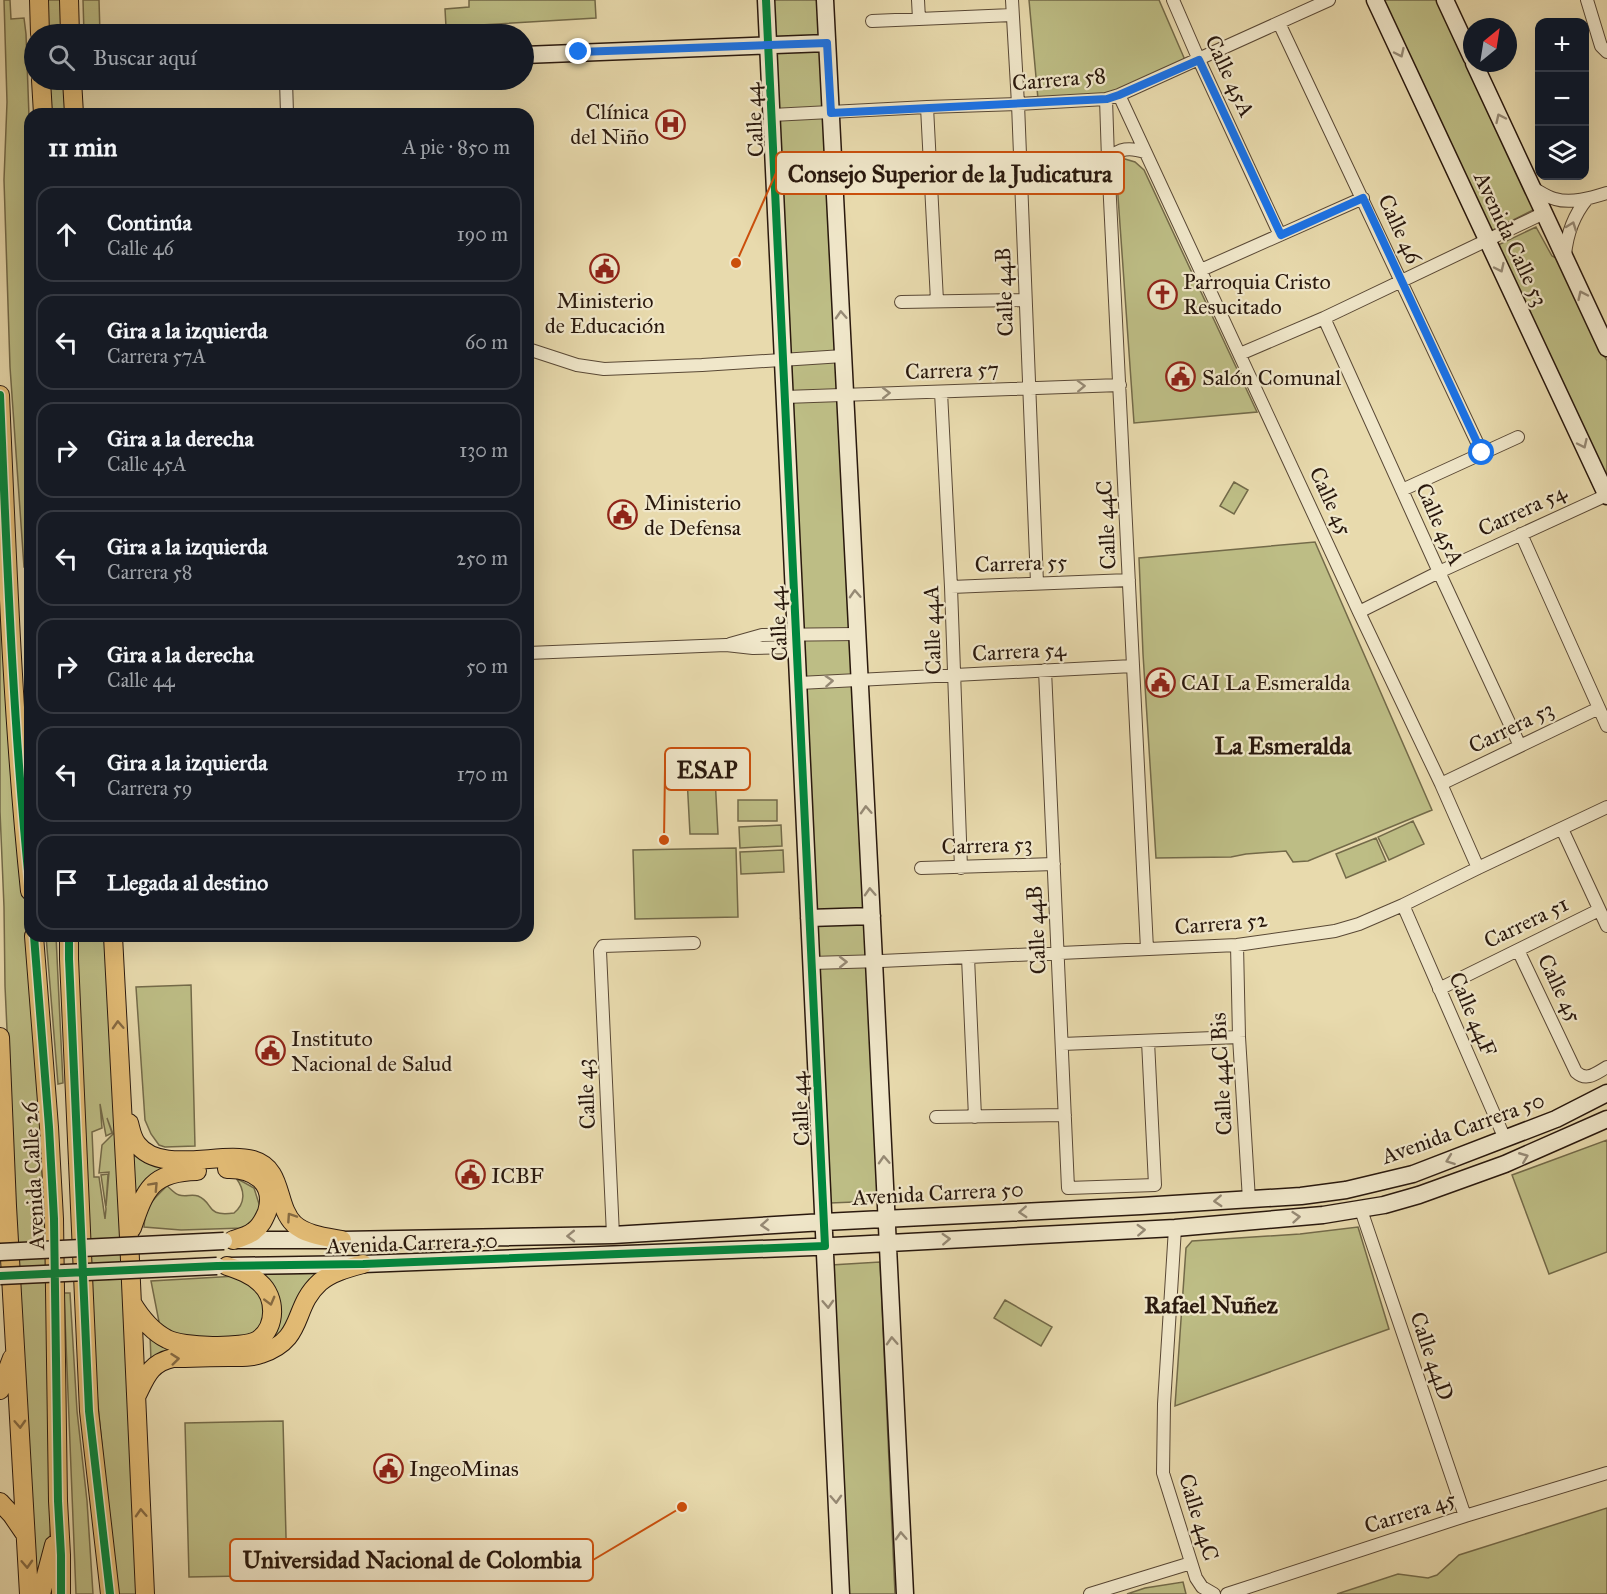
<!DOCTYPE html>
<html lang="es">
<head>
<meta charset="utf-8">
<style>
	body { margin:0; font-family:"IM FELL Great Primer",serif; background:#20242c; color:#f1f3f6 }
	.controls { position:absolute; right:18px; top:18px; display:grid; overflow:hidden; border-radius:12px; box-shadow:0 6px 24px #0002 }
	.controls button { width:54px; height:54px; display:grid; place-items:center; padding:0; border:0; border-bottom:2px solid #363941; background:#171b24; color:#f1f3f6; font:30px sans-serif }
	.compass { position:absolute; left:1463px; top:18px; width:54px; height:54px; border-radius:50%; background:#171b24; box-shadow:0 6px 24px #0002; rotate:30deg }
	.stop { position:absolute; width:18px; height:18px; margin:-14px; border:4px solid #1a73e8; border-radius:50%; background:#fff }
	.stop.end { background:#1a73e8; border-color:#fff; box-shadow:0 2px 6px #0008 }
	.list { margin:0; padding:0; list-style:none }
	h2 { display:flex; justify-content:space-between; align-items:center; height:78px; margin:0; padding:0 24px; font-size:26px }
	h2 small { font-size:20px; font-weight:400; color:#9ea1a6 }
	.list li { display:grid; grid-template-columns:39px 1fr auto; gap:18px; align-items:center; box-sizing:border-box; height:96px; margin:0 12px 12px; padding:0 12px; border:2px solid #363941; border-radius:18px }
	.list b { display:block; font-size:22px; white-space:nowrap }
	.list p { margin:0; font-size:20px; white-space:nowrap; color:#9ea1a6 }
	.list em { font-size:20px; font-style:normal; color:#9ea1a6 }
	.icon { flex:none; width:33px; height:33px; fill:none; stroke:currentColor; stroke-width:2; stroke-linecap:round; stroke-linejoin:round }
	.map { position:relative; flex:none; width:1607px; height:1594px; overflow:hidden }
	.search { position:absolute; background:#171b24; box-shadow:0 6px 24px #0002; left:24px; top:24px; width:510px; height:66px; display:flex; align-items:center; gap:15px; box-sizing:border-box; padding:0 21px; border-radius:33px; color:#9ea1a6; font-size:22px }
	.panel { position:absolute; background:#171b24; box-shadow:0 6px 24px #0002; left:24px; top:108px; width:510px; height:834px; border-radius:18px }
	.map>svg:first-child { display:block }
	.green { fill:#bdbd85; stroke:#736a49; stroke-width:1.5; fill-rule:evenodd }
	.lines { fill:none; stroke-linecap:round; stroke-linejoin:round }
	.street-casing { stroke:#594835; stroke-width:14 }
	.secondary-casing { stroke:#29180d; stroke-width:19 }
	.primary-casing { stroke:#29180d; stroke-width:20 }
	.street { stroke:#f0e7ca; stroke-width:12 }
	.secondary { stroke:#f0e7ca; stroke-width:16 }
	.primary { stroke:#e4bd76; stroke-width:18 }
	.secondary-bridge-casing { stroke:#29180d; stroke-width:19; stroke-linecap:butt }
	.secondary-bridge { stroke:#f0e7ca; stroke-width:16 }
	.cycleway-casing { stroke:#f0e7ca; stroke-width:11 }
	.cycleway { stroke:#00873e; stroke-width:8 }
	.oneway { stroke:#968a75 }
	.oneway2 { stroke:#866a42 }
	.route { stroke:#1a73e8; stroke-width:8 }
	.labels { text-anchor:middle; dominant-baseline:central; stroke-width:4.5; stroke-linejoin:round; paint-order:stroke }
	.street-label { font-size:22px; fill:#29180d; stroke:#f0e7ca }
	.poi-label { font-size:22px; fill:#29180d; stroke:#f0e7ca; text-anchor:start }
	.neighbourhood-label { font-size:24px; font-weight:bold; fill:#29180d; stroke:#f0e7ca }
	.leader { fill:none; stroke:#cb4f0c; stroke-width:2 }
	.callout-dot { fill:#cb4f0c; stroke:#f0e7ca; stroke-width:2 }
	.callout { fill:#f0e7ca; stroke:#cb4f0c; stroke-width:2 }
	.callout-label { font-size:24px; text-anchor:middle; font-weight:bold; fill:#29180d }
</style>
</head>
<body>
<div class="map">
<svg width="1607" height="1594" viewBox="0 0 1607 1594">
	<rect width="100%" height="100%" fill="#e8daad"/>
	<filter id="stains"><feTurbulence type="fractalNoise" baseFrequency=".00333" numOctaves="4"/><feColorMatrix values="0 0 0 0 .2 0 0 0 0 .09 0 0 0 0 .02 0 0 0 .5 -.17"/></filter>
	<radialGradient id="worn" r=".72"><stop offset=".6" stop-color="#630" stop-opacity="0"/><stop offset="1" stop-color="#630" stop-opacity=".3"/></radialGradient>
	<path class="green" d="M4,0H10L11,19L24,18L26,34L30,144V567H24L10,367L4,180L7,102Z
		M47,0H61L63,34H47Z
		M83,0H99L100,34H84Z
		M469,0H595L596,18L446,27L445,9L469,7Z
		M772,0H818L879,1201L830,1203Z
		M1029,0H1159L1185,60L1106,96L1038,99Z
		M1382,0H1438L1537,208L1489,232Z
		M48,80H65L67,114H50Z
		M1125,159L1135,162L1144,170L1257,412L1134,423L1116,168C1117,162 1119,160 1125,159Z
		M1536,227L1552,256L1560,260L1607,361V483L1496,246Z
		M1234,482L1248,490L1234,514L1220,506Z
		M0,493L19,840L28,924L44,1116L52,1501L50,1537L44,1568L33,1594L5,986L4,907L0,811Z
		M1315,542L1432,810L1308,861L1293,862L1286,851L1246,854L1231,857L1156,858L1143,654L1139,558Z
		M714,758L718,834H690L686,759Z
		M738,800H777V821H738Z
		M1413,821L1424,844L1389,860L1378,837Z
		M781,825L782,846L740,848L739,827Z
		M1376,838L1386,861L1346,878L1336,854Z
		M736,848L738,917L635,919L633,850Z
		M783,850L784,872L741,874L740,852Z
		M46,936H56L63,1083L58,1084Z
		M76,936H106L140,1594H116L92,1341ZM100,1104L106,1136L112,1133L107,1118L113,1134L102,1145L99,1173L109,1172L106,1206L108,1174L101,1175L106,1209L105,1219L99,1177H94L92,1132L102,1128Z
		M191,985L195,1146L165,1147L159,1145L151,1134L145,1120L136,987Z
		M1607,1140V1252L1549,1274L1512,1175Z
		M130,1145L173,1165L133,1203Z
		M236,1178L254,1188L260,1207L259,1214L244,1228L181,1230L144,1227C145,1207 153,1199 167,1186C171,1189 175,1194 179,1195C185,1197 192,1194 198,1196C215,1203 204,1217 234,1213C246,1203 245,1190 236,1178Z
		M1358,1227L1389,1329L1175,1406L1186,1248L1192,1241L1300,1234Z
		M880,1262L895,1594H847L831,1265Z
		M326,1273L276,1342L151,1361L150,1334L198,1348L273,1328L258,1274Z
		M237,1276L265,1295L264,1323L250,1337L194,1341L160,1327L151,1281Z
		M64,1293H70L77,1411L87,1501L93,1594H76Z
		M1005,1300L1052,1327L1041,1346L994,1318Z
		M283,1421L287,1575L189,1577L185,1423Z
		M1607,1508V1594H1337L1398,1574L1428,1578L1437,1575L1459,1555Z
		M1183,1582L1186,1594H1127L1145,1588Z"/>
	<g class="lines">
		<defs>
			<path id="street" d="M918,0L919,19
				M1012,0L1018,104L1037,583
				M1173,0L1199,60L1280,235
				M1587,0L1601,46L1607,52
				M872,21L1012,15
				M1279,23L1482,453
				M286,80L287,114
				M1119,95L1359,612L1441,784L1478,868
				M1106,99L1108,159L1147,949
				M927,107L937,301
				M772,115L927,107L1018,104L1106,99L1119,95L1329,0
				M1108,159C1120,148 1129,147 1145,152
				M1533,188C1540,192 1547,197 1555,199C1571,204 1591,198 1607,193
				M1565,255C1567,234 1573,216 1587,199
				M1201,270L1363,198
				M901,302L1025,300
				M1324,318L1439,572L1520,746
				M528,349L577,365L604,369L702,365L843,356
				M1240,354L1324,318L1544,213
				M941,392L951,587L961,868
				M785,397L1120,385
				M1402,490L1518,437
				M1521,534L1607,726
				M951,587L1129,580
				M1359,612L1439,572L1607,495
				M730,644L762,635L857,634
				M528,653L726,645L753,648L797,647
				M1045,670L1068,1188L1155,1185L1148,1041
				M799,683L1133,666
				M1441,784L1599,708
				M1562,829L1607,926
				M921,868L1054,864
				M1403,905L1505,1139
				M1237,945L1239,1037L1249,1200
				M1518,950L1576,1072C1587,1082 1596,1073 1607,1067
				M968,957L975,1117
				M811,963L881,961L1237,945L1335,931L1359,924L1403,905L1478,868L1607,807
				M1439,989L1599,910
				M1062,1044L1239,1037
				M936,1117L1065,1115
				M1361,1210L1465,1516
				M1175,1228L1164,1404L1163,1473L1196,1578L1202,1587L1214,1594
				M613,1235L600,951L603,946L694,943
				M1090,1594L1191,1563
				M1227,1594L1465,1516L1607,1473"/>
			<path id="secondary" d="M766,0L841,1594
				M825,0L874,961L905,1594
				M1375,0L1607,496
				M1445,0L1472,58
				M524,55L827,43
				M1474,63L1607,348
				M809,918L872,916
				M236,1240H342L613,1235L824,1222L1141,1206L1301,1196L1346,1190L1413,1174L1556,1119L1607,1093
				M229,1266L363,1264L813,1247L1175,1228L1323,1215L1384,1205L1419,1195L1505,1164L1607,1119"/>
			<path id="primary" d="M39,0L40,34
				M69,0L70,34
				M41,80L43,114
				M72,80L74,114
				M0,395C7,561 13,727 30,891
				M34,936L49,1127L54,1219L58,1501L61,1555V1594
				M69,936V959L89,1411L110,1594
				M113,936L129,1238L145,1594
				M0,1037L7,1206L29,1594
				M129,1123C131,1130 132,1138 137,1144C160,1175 221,1151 253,1160C284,1169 275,1205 294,1224C306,1235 326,1237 342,1240
				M227,1169C253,1168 276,1183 267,1212C264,1219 261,1226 254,1231C248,1236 240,1238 233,1240
				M132,1228C145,1189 152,1172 197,1171
				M132,1303C141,1318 151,1331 167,1339C182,1347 243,1349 258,1340C277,1327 276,1297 260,1283C251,1274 239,1270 227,1266
				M0,1390L12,1358
				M137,1395C146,1377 150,1363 173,1358C192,1358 210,1357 229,1357C240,1357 251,1358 261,1354C306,1339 291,1308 320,1282C332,1272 348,1268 363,1264
				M0,1502L12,1515L25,1534
				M41,1594L54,1545"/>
		</defs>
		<use href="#street" class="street-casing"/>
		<use href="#secondary" class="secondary-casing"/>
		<use href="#primary" class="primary-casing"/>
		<use href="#street" class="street"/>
		<use href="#secondary" class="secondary"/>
		<use href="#primary" class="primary"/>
		<defs>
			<path id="secondary-bridge" d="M0,1252L224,1241
				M0,1276L217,1266"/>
		</defs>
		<use href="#secondary-bridge" class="secondary-bridge-casing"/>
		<use href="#secondary-bridge" class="secondary-bridge"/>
		<defs>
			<path id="cycleway" d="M0,395C7,561 13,727 30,891
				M34,936L49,1127L54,1219L58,1501L61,1555V1594
				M69,936V959L89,1411L110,1594
				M0,1276L217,1266L363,1264L825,1246L766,0"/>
		</defs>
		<use href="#cycleway" class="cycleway-casing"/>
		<use href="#cycleway" class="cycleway"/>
	</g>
	<defs><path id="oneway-chevron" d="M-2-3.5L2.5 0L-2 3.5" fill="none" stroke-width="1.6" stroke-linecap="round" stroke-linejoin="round" transform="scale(1.5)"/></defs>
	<g class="oneway">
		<use href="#oneway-chevron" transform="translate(1400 53) rotate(65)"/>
		<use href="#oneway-chevron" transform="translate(1500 118) rotate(-115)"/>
		<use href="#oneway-chevron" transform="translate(1572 226) rotate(-70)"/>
		<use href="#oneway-chevron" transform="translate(1500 268) rotate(65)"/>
		<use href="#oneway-chevron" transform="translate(1582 295) rotate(-115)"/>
		<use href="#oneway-chevron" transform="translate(841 315) rotate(-93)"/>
		<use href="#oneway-chevron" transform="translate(1081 386) rotate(-2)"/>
		<use href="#oneway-chevron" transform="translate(886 393) rotate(-1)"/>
		<use href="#oneway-chevron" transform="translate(1583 444) rotate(65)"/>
		<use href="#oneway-chevron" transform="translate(855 594) rotate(-93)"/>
		<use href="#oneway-chevron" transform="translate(829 681) rotate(-4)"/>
		<use href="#oneway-chevron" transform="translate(866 810) rotate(-93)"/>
		<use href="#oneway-chevron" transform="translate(870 892) rotate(-93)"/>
		<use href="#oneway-chevron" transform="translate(843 962) rotate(-1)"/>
		<use href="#oneway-chevron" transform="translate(1524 1157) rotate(-22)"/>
		<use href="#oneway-chevron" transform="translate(884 1160) rotate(-93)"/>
		<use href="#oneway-chevron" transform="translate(1450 1160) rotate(160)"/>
		<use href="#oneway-chevron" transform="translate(1218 1201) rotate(177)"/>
		<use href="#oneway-chevron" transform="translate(1023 1212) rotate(177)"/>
		<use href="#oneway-chevron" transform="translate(1296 1217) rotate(-5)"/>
		<use href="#oneway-chevron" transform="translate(765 1225) rotate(176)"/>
		<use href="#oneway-chevron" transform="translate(1141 1230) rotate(-3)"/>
		<use href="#oneway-chevron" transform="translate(571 1236) rotate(179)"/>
		<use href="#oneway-chevron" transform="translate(946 1239) rotate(-3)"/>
		<use href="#oneway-chevron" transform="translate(828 1304) rotate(87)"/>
		<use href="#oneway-chevron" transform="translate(892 1341) rotate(-93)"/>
		<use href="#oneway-chevron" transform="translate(836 1499) rotate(87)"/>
		<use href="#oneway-chevron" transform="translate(901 1536) rotate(-93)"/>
	</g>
	<g class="oneway2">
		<use href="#oneway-chevron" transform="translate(118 1025) rotate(-93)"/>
		<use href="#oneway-chevron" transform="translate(154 1186) rotate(-47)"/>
		<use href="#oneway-chevron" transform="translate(291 1217) rotate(-124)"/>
		<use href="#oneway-chevron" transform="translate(270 1301) rotate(75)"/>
		<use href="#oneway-chevron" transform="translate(175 1359) rotate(-6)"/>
		<use href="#oneway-chevron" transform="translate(20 1424) rotate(87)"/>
		<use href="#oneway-chevron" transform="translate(141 1513) rotate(-93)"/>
		<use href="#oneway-chevron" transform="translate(27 1564) rotate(87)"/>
	</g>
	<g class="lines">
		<path class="route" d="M579,52L827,43L831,113L1107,99L1119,95L1199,60L1281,235L1363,198L1482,453"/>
	</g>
	<defs>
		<symbol id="hospital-ring" viewBox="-11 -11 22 22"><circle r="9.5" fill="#f0e7ca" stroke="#8f2418" stroke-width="1.5"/><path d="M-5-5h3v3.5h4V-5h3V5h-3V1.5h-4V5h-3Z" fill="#8f2418"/></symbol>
		<symbol id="civic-ring" viewBox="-11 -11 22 22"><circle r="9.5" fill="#f0e7ca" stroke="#8f2418" stroke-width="1.5"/><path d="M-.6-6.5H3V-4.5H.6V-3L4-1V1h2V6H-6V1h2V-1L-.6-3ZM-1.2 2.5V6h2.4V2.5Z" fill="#8f2418"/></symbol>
		<symbol id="church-ring" viewBox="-11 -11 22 22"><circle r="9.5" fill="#f0e7ca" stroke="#8f2418" stroke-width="1.5"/><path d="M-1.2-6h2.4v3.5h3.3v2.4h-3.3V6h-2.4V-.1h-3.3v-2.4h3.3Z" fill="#8f2418"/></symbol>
	</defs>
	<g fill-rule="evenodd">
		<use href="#hospital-ring" x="654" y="108" width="33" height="33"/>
		<use href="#civic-ring" x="588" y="252" width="33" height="33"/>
		<use href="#church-ring" x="1146" y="278" width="33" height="33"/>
		<use href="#civic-ring" x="1164" y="360" width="33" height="33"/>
		<use href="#civic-ring" x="606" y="498" width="33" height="33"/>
		<use href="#civic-ring" x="1144" y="666" width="33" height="33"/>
		<use href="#civic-ring" x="254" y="1034" width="33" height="33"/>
		<use href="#civic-ring" x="454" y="1158" width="33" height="33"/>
		<use href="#civic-ring" x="372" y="1452" width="33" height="33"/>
	</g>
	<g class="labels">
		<g class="street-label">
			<text transform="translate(1230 76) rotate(65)">Calle 45A</text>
			<text transform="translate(1059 79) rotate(-5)">Carrera 58</text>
			<text transform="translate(754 120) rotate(-93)">Calle 44</text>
			<text transform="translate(1400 229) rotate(65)">Calle 46</text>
			<text transform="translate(1511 239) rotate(65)">Avenida Calle 53</text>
			<text transform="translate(1004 292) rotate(-92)">Calle 44B</text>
			<text transform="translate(952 370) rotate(-2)">Carrera 57</text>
			<text transform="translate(1331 501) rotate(65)">Calle 45</text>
			<text transform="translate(1522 510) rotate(-25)">Carrera 54</text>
			<text transform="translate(1440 524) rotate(66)">Calle 45A</text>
			<text transform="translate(1106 525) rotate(-93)">Calle 44C</text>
			<text transform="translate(1021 563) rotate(-2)">Carrera 55</text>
			<text transform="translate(778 624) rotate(-93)">Calle 44</text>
			<text transform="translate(932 630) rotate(-92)">Calle 44A</text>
			<text transform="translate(1019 651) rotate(-3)">Carrera 54</text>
			<text transform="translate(1511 727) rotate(-26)">Carrera 53</text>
			<text transform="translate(987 845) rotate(-2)">Carrera 53</text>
			<text transform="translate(1526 922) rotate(-26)">Carrera 51</text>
			<text transform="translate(1221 923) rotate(-5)">Carrera 52</text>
			<text transform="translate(1036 930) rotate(-93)">Calle 44B</text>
			<text transform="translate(1560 988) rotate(64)">Calle 45</text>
			<text transform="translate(1473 1014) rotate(67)">Calle 44F</text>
			<text transform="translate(1221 1074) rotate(-93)">Calle 44C Bis</text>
			<text transform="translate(586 1094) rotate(-93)">Calle 43</text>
			<text transform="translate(800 1109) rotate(-93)">Calle 44</text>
			<text transform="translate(1463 1128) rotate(-20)">Avenida Carrera 50</text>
			<text transform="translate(33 1176) rotate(-93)">Avenida Calle 26</text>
			<text transform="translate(938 1193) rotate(-3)">Avenida Carrera 50</text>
			<text transform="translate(412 1243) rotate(-2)">Avenida Carrera 50</text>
			<text transform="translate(1432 1356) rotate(71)">Calle 44D</text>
			<text transform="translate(1410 1512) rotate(-18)">Carrera 45</text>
			<text transform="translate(1199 1517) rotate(73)">Calle 44C</text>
		</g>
		<g class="poi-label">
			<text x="649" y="111" text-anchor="end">Clínica<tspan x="649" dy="25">del Niño</tspan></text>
			<text x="1183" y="281">Parroquia Cristo<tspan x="1183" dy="25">Resucitado</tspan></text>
			<text x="605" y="300" text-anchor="middle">Ministerio<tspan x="605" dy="25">de Educación</tspan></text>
			<text x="1202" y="377">Salón Comunal</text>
			<text x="644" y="502">Ministerio<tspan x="644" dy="25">de Defensa</tspan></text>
			<text x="1181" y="682">CAI La Esmeralda</text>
			<text x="291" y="1038">Instituto<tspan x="291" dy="25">Nacional de Salud</tspan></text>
			<text x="491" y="1175">ICBF</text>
			<text x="409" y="1468">IngeoMinas</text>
		</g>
		<g class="neighbourhood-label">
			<text x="1283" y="746">La Esmeralda</text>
			<text x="1211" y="1305">Rafael Nuñez</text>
		</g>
	</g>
	<path class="leader" d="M736 263L776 173M664 840L665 769M682 1507L593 1560"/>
	<g class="callout-dot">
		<circle cx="736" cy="263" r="6"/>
		<circle cx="664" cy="840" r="6"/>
		<circle cx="682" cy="1507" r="6"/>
	</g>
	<g class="callout">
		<rect x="776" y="152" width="348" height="42" rx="6"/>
		<rect x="665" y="748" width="85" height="42" rx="6"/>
		<rect x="230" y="1539" width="363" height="42" rx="6"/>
	</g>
	<g class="callout-label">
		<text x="950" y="182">Consejo Superior de la Judicatura</text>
		<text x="707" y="778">ESAP</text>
		<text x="412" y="1568">Universidad Nacional de Colombia</text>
	</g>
	<rect width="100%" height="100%" filter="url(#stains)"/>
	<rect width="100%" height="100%" fill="url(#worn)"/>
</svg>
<div class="controls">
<button>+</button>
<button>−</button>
<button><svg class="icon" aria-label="layers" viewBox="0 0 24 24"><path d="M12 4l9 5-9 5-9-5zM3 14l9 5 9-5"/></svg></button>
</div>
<svg class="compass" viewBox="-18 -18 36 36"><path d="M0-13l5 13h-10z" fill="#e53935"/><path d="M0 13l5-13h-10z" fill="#9ea1a6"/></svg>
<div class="stop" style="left:1482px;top:453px"></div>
<div class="stop end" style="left:579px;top:52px"></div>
<div class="search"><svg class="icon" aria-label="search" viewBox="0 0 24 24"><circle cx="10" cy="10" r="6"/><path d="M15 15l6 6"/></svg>Buscar aquí</div>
<section class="panel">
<h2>11 min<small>A pie · 850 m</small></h2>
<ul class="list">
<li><svg class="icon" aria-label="ahead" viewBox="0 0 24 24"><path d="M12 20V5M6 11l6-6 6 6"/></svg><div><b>Continúa</b><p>Calle 46</p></div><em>190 m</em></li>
<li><svg class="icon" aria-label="left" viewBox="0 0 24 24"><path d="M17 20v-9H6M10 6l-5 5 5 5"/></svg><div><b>Gira a la izquierda</b><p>Carrera 57A</p></div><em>60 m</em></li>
<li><svg class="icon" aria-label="right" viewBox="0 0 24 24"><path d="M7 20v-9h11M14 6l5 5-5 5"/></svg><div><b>Gira a la derecha</b><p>Calle 45A</p></div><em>130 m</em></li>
<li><svg class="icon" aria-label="left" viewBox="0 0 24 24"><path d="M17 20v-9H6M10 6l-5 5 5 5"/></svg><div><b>Gira a la izquierda</b><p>Carrera 58</p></div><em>250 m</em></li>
<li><svg class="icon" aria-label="right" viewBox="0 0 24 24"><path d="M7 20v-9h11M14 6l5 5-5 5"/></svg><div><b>Gira a la derecha</b><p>Calle 44</p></div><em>50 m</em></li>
<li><svg class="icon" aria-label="left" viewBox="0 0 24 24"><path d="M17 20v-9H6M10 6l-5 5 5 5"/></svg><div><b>Gira a la izquierda</b><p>Carrera 59</p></div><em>170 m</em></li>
<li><svg class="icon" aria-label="arrive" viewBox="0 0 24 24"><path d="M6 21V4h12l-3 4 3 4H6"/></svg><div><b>Llegada al destino</b></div></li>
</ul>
</section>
</div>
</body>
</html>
